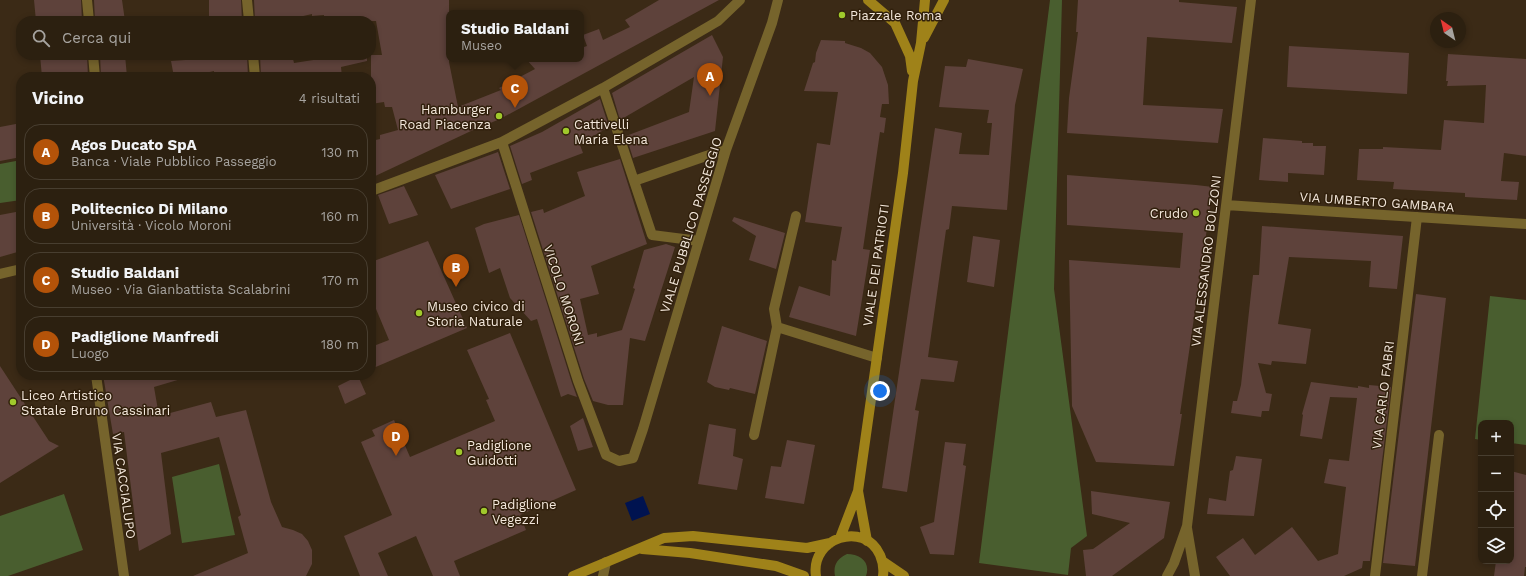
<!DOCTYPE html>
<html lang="it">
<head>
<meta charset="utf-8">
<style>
	body { margin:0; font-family:"Work Sans",sans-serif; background:#342819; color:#f1f3f6 }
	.controls { position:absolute; right:12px; bottom:12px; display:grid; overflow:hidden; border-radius:8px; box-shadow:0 2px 6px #0003 }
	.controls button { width:36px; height:36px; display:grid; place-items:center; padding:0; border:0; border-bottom:1px solid #483e30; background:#2c2010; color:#f1f3f6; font:20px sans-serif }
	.compass { position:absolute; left:1430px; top:12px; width:36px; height:36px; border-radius:50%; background:#2c2010; box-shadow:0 2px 6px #0003; rotate:325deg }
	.you { position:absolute; left:880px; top:391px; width:14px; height:14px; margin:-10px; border:3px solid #fff; border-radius:50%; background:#1a73e8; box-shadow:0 0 0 6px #1a73e833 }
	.badge { display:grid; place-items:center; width:26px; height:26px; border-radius:50%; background:#b45309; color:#fff; font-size:13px; font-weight:700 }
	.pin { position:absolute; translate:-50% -33px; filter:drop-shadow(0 1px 2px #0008) }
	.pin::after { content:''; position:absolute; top:21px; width:14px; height:12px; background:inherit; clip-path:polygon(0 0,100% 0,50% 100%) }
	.popup { position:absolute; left:446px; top:10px; width:138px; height:52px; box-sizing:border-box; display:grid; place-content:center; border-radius:8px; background:#2c2010; filter:drop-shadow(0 1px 3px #0005); font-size:13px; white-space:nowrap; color:#a6a39f }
	.popup b { font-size:15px; color:#f1f3f6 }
	.popup::after { content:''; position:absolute; left:50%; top:100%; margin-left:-8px; border:8px solid transparent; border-top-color:#2c2010 }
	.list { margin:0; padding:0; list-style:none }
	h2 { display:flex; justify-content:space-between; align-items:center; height:52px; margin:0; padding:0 16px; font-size:17px }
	h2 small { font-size:13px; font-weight:400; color:#a6a39f }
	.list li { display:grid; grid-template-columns:26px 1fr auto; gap:12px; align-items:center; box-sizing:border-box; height:56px; margin:0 8px 8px; padding:0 8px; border:1px solid #483e30; border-radius:16px }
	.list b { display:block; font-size:15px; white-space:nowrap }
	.list p { margin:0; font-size:13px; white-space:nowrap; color:#a6a39f }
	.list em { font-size:13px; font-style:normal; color:#a6a39f }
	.icon { flex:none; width:22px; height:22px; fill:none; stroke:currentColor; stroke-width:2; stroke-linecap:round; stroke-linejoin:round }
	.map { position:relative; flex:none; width:1526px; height:576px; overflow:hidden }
	.search { position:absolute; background:#2c2010; box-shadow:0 2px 6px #0003; left:16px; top:16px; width:360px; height:44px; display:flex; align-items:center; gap:10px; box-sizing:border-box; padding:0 14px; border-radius:16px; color:#a6a39f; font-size:15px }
	.panel { position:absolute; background:#2c2010; box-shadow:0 2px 6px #0003; left:16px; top:72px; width:360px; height:308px; border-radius:16px }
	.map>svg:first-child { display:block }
	.green { fill:#495e2f }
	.water { fill:#001350 }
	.building { fill:#5e423b }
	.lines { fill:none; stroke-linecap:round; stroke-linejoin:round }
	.street { stroke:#76642c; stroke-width:10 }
	.secondary { stroke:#9f8219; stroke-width:10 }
	.poi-dot { fill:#a0c92c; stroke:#31200c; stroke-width:1.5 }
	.labels { text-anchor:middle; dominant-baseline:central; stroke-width:3; stroke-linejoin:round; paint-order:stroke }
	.poi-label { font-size:13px; fill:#f3e7db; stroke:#31200c; text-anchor:start }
	.street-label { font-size:13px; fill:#f3e7db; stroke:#31200c }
</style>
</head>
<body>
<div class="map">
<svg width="1526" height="576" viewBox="0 0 1526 576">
	<rect width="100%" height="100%" fill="#3b2a16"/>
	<path class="green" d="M1050,0H1062L1054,289L1087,536L1071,548L1068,575L979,563Z
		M21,160V200L0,203V164Z
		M1490,296L1526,300V445L1511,443V423H1481V440L1475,439Z
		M219,464L235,535L182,543L172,477Z
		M64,494L83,550L8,576H0V516Z
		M847,554C860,554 871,562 866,576H835C833,565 837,559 847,554Z"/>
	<path class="water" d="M643,496L650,514L632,521L625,503Z"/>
	<path class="building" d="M34,0H81L82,21H36Z
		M94,0H122L125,21H95Z
		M209,0H241L242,21H209Z
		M254,0H449V62L458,107L501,90L499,88L535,69L526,59H581V48L587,46L583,35L599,29L603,40L630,27L625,20L659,0H719L500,119L471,131L371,178V141L380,139V135L398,130L392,107H385L384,102L371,104V55H382L376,21H324V15L312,16V14L282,21H255Z
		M1078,0H1179V2L1237,7L1232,43L1147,37L1143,105L1223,109L1218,143L1067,133L1069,98L1078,32H1076Z
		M712,35L723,57L715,131L633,158L626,136L689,112L694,77L620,120L612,93Z
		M821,40L845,41V43L861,48L870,53L882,67L888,85L889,104H882L880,117L886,118L884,133L880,132L863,249L870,250L856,336L789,317L799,286L830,296L832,260L836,261L842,227L805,222L817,143L830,145L838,92L804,91L813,63L815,62L816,53Z
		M1289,46L1409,53L1407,94L1287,87Z
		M1448,54L1526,59V156L1504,153L1501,181L1519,182L1517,200L1465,197V193L1393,189L1394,182L1357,180L1359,149H1383V147L1441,150L1444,120L1484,123L1486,85L1447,86L1448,81H1446Z
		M40,55H87L88,77H42Z
		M100,55H125L127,77H101Z
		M213,55H247L248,77H214V71L188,77H174L171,61L213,58Z
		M260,55H292L294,63L326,58V55H367V61L341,67L342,77H261Z
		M968,59L1023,69L1015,105L1007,210L952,206L949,229L946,230L928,357L958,361L954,382L921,379L915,410L919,411L907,492L882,488L935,128L962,133L959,154L989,155L992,123H987L989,110L939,107L945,66L966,67Z
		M600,99L609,127L588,139L589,140L580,145L583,153L530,173L532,180L522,184L510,146L542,132Z
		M21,123V157L0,161V127Z
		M1263,138L1302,141V143H1313V146H1326L1324,175L1288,173V182L1259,180Z
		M498,152L510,189L451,209L435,175Z
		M620,159L647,244L591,266L599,294L580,299L588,335L597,333V337L622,330L635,289L633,288L644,250L666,244L675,247L645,341L630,338L623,405H608L593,401L584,379L531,212L543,209L544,213L585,196L577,172Z
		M1067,175L1196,185L1213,187L1180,414H1182L1174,466L1096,462L1072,406L1069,260L1180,268L1183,233L1067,225Z
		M404,186L418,215L389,224L378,195Z
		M21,211V251L0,257V215Z
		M519,215L572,383L577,397L568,394L561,397L537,319L531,321L510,298L500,268L489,273L475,228L484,224Z
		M734,217L785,233L776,269L749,260L756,236L732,221Z
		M1262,226L1403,236L1397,289L1369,287L1371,261L1289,257L1278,324L1311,329L1306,364L1272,361L1271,365L1258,363L1266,393L1272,394L1269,411H1262L1261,417L1231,413L1233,401H1237L1241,385L1253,275H1259Z
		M973,236L1000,240L994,287L967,282Z
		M428,241L467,328L371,369V347L389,340L371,297V262Z
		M1416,294L1446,298L1415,566L1383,563Z
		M722,326L767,341L755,394L730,388L729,390L715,387L707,382Z
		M510,333L576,490L520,515L526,530L454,561L460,576H433L416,536L378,553L388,576H360L344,536L392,515L361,442L375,436L372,430L394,420L410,457L495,421L486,400L489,399L467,350Z
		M0,366L49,441L59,446L0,483Z
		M103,375H181V379L154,387L159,416L211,402L216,417L246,410L271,502L282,527L293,530L302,534L308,541L312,550V564L306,576H193L248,553L238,517L241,515L219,437L161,453L171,534L139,551L124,432L113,434Z
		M358,376L366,394L345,404L338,386Z
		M1311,382L1358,388V386L1369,388V385L1391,387L1370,561H1363L1362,568L1344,576H1230L1216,557L1243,538L1255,555L1292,527L1318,561L1338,554L1346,487L1324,483L1329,459L1349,461L1357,398L1330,397L1322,439L1300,436L1303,415L1302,414Z
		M583,418L593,447L578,451L570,426Z
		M709,424L736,429L733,456L743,459L737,490L698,484Z
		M787,440L815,445L804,504L765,498L771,466L781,467Z
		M945,442L966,444L963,465L966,466L954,555L930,554L920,527L934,522Z
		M1236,456L1262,459L1254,516L1207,514L1209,498L1226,501L1230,471L1233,470Z
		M1511,471L1526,475V567H1525L1524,576H1494L1496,561H1511Z
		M1091,491L1170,502L1164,538L1112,576H1086L1083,550L1093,549L1130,523L1092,514Z"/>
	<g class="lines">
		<path class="street" d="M87,0L89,21
			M247,0L249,21
			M93,55L95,77
			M253,55L255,77
			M603,88L652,235L699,241
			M502,142L578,381L606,455L619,461L633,458L643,429L726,150L772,23L778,0
			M634,181L706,156L726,150
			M371,191L502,142L603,88L718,21L740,0
			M1226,205L1526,224
			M0,274L21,269
			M777,327L877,358
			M96,375L124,576
			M754,435L777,327L774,309L796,216
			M1187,528L1195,576
			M603,576L606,562
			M1167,576L1174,563L1187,526L1251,0
			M1375,576L1417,217
			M1422,576L1439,435"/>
		<path class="secondary" d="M868,0L895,23L910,56L912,71
			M924,38L944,0
			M858,491L867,541
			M840,538L858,491L903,173L913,81L921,43L925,0
			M642,549L690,553L776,566L804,576
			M882,561L904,576
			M573,576L664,538L693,536L807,548L830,543
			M816,576C810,538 864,520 880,555C883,562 884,569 883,576"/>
	</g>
	<g class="poi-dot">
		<circle cx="842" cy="15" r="4"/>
		<circle cx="499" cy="116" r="4"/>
		<circle cx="566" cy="131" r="4"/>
		<circle cx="1196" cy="213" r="4"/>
		<circle cx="419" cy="313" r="4"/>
		<circle cx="13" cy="402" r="4"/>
		<circle cx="459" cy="452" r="4"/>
		<circle cx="484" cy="511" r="4"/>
	</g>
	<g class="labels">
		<g class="poi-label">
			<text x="850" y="15">Piazzale Roma</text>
			<text x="491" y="109" text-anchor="end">Hamburger<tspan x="491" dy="15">Road Piacenza</tspan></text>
			<text x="574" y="124">Cattivelli<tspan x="574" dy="15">Maria Elena</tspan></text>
			<text x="1188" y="213" text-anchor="end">Crudo</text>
			<text x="427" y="306">Museo civico di<tspan x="427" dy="15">Storia Naturale</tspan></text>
			<text x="21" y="395">Liceo Artistico<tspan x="21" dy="15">Statale Bruno Cassinari</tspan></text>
			<text x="467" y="445">Padiglione<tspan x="467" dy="15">Guidotti</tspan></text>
			<text x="492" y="504">Padiglione<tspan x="492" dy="15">Vegezzi</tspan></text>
		</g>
		<g class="street-label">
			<text transform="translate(1377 202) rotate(4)">VIA UMBERTO GAMBARA</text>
			<text transform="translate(691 225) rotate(-73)">VIALE PUBBLICO PASSEGGIO</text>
			<text transform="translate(1206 261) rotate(-83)">VIA ALESSANDRO BOLZONI</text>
			<text transform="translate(876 265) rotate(-82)">VIALE DEI PATRIOTI</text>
			<text transform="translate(564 295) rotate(72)">VICOLO MORONI</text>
			<text transform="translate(1383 395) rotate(-83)">VIA CARLO FABRI</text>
			<text transform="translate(124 486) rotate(82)">VIA CACCIALUPO</text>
		</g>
	</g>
</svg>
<div class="controls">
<button>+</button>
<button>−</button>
<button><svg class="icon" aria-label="locate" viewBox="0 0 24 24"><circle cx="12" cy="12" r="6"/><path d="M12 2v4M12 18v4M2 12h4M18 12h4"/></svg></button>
<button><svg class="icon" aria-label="layers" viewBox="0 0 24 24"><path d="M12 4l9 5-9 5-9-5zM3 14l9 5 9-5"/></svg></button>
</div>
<svg class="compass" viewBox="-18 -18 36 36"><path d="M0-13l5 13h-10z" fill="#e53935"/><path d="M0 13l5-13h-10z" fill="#a6a39f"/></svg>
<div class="you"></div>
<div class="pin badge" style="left:710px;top:96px">A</div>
<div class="pin badge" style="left:456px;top:287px">B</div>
<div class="pin badge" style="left:515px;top:108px">C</div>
<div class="popup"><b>Studio Baldani</b>Museo</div>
<div class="pin badge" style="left:396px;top:456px">D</div>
<div class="search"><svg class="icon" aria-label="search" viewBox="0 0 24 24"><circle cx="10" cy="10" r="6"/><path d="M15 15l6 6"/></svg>Cerca qui</div>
<section class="panel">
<h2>Vicino<small>4 risultati</small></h2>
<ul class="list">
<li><span class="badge">A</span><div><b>Agos Ducato SpA</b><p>Banca · Viale Pubblico Passeggio</p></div><em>130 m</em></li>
<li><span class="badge">B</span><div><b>Politecnico Di Milano</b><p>Università · Vicolo Moroni</p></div><em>160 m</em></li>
<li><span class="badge">C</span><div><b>Studio Baldani</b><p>Museo · Via Gianbattista Scalabrini</p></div><em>170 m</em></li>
<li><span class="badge">D</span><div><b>Padiglione Manfredi</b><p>Luogo</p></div><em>180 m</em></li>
</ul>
</section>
</div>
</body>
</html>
